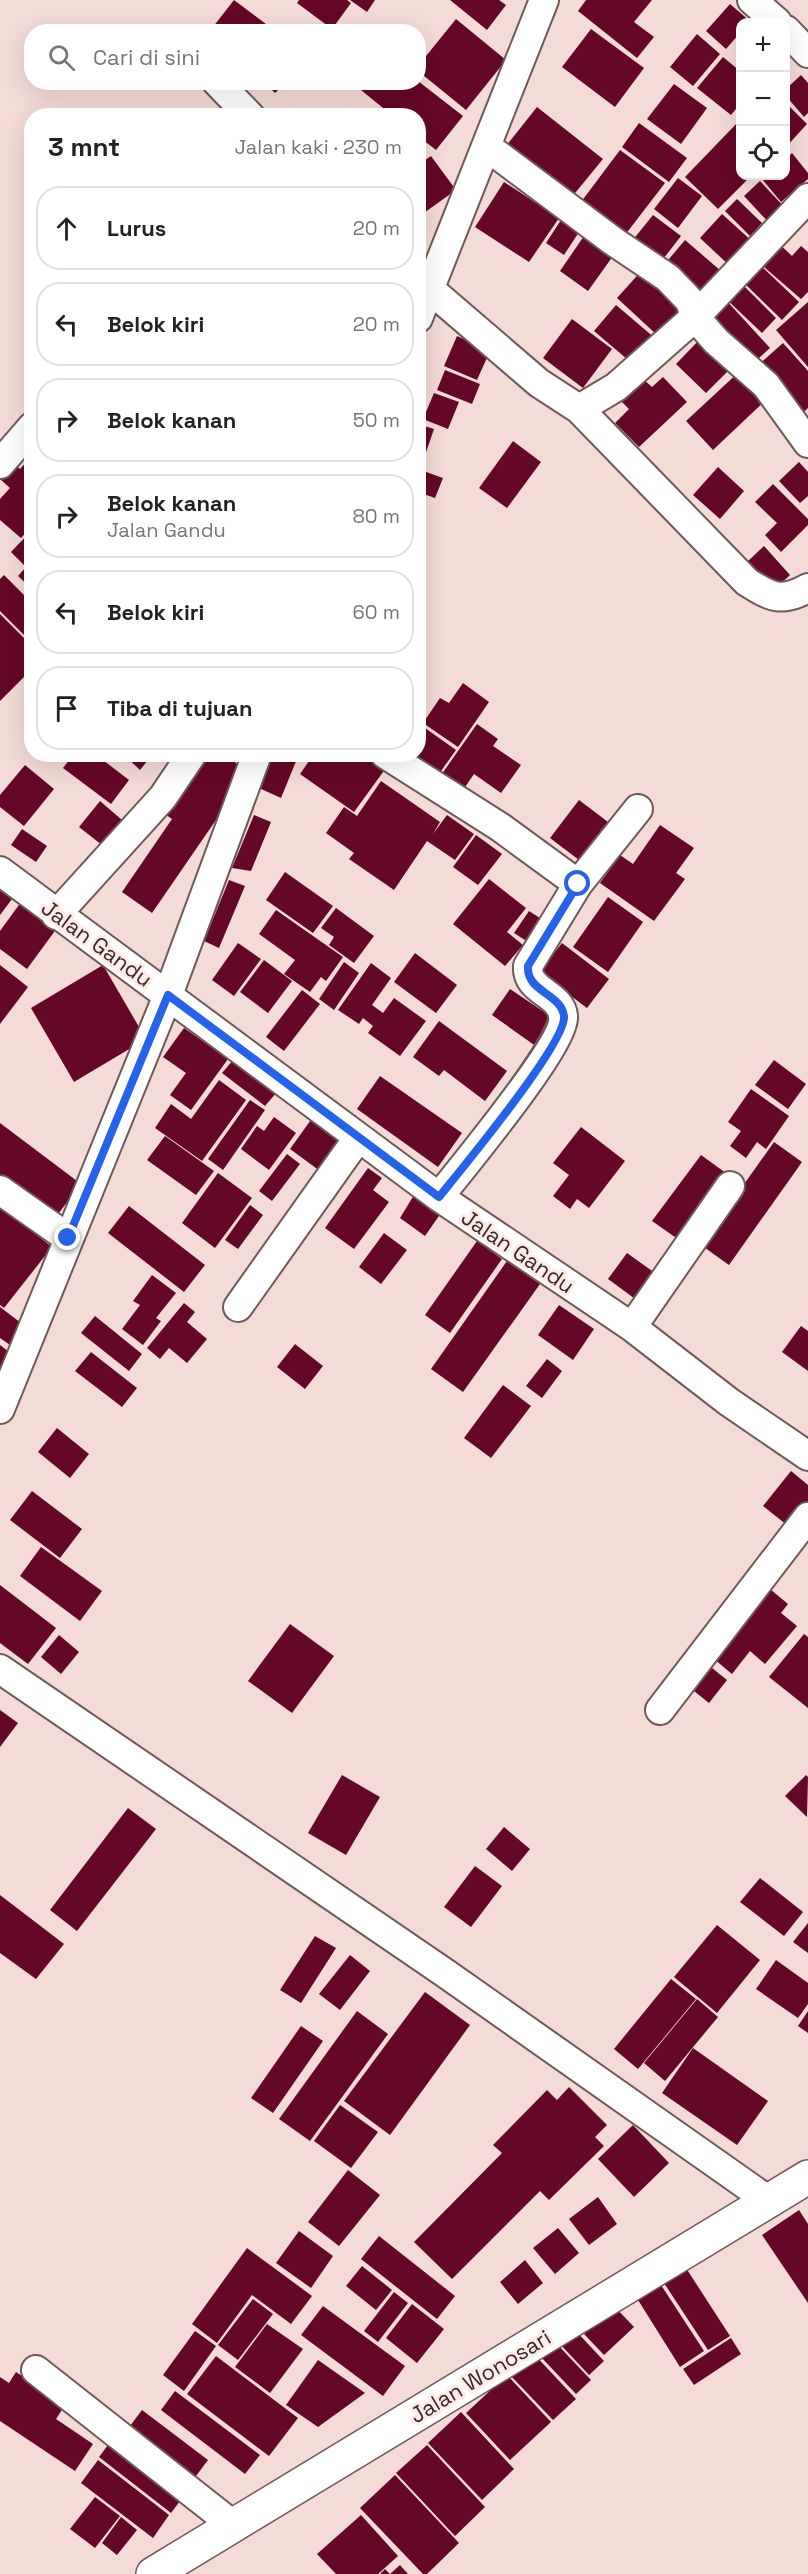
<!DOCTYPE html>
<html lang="id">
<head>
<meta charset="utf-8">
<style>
	body { margin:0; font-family:"Space Grotesk",sans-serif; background:#f6f6f6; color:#222 }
	.controls { position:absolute; right:18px; top:18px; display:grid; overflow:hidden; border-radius:12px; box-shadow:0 6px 24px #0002 }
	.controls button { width:54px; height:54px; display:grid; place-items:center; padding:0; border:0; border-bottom:2px solid #e0e0e0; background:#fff; color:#222; font:30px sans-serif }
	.stop { position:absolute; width:18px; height:18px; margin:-14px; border:4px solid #2563eb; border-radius:50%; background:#fff }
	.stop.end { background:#2563eb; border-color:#fff; box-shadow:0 2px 6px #0008 }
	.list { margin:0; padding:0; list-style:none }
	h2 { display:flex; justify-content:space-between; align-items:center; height:78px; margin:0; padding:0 24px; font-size:26px }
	h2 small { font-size:20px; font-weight:400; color:#767676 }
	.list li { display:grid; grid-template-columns:39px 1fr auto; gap:18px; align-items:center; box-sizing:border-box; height:84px; margin:0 12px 12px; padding:0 12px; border:2px solid #e0e0e0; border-radius:24px }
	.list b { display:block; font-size:22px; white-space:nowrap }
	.list p { margin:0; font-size:20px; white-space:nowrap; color:#767676 }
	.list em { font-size:20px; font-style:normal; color:#767676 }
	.icon { flex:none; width:33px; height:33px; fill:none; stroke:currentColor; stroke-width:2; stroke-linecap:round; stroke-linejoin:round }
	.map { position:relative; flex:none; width:808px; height:2574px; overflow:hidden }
	.search { position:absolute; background:#fff; box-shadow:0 6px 24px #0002; left:24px; top:24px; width:402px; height:66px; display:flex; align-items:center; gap:15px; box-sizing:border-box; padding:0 21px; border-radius:24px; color:#767676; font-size:22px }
	.panel { position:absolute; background:#fff; box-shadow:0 6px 24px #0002; left:24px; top:108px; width:402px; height:654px; border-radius:24px }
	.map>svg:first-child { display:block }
	.building { fill:#650726 }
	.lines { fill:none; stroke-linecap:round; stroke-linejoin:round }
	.minor-casing { stroke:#6f5a57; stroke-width:32 }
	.highway-casing { stroke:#6f5a57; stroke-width:36 }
	.minor { stroke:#fff; stroke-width:28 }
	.highway { stroke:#fff; stroke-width:33 }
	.route { stroke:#2563eb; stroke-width:8 }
	.labels { text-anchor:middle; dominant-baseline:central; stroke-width:6; stroke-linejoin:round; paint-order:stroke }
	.street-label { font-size:22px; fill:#352c2a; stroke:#feeae7 }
</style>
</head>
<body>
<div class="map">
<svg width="808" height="2574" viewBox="0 0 808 2574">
	<rect width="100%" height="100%" fill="#f4dbd7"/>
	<path class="building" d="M234,0L266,24L260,32H209Z
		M299,0H347L351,3L332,29L297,3Z
		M350,0H375L367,12Z
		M450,0H499L506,5L487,30Z
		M586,0H652L634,22L654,37L637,58L578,11Z
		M730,4L751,22H740V33L726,49L706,31Z
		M456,19L506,60L466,110L418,71V66Z
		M591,29L644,68L615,107L562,67Z
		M697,34L720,54L693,86L670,67Z
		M723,57L740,71V104L731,115L697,88Z
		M801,75L808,83V113L804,117L786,96V89Z
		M418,81L463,116L436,150L418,136V116H393L351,82Z
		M264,82H286L275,93Z
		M674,84L707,108L681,144L647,119Z
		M786,103L807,124L786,147Z
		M537,107L603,159L571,198L506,146Z
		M740,120V176H751L718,209L685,177Z
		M639,123L687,158L669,182L622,147Z
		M620,150L665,183L625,235L581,202Z
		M792,153L808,173V179L781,202L762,179L766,176H786V159Z
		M431,156L456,190L421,215L418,165Z
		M678,178L702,196L678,228L654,209Z
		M760,181L787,210L771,225L744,196Z
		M504,182L559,218L529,262L475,227Z
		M737,199L762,223L750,236L725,211Z
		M722,214L754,243L731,267L700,238Z
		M653,215L681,236L660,263L632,241Z
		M561,220L579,232L564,255L546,243Z
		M584,236L613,256L588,291L560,271Z
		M774,239L792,256L801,246L808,252V292L801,299L756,260Z
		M685,240L721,271L701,296L664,265Z
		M757,262L799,302L782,320L740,279Z
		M644,268L685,305L657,335L617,298Z
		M738,280L776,318L762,333L723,296Z
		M725,299L770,348L749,367L705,318Z
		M808,302V367L776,330Z
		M616,305L656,339L634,365L594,331Z
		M572,319L612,349L583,388L543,358Z
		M457,336L490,351L477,380L444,366Z
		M703,336L733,366L706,393L676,364Z
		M783,343L808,371V408L799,416L756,367Z
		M445,370L480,384L472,404L437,390Z
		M741,370L768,398L713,450L686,421Z
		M663,377L687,402L639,447L615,423L629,409L620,400L642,378L652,387Z
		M434,393L459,402L448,429L423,419Z
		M418,424L434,429L422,464L418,463Z
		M513,441L541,462L507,508L479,488Z
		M10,459L20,469L28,460L32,463V526L21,538L0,520V499L10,488L0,479V471Z
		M799,462L808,472V496L800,503L779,481Z
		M718,467L744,491L720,519L693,495Z
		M418,469L443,478L435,498L418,492Z
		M773,484L808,519V525L781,552L765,535L777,523L755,502Z
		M32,530V589L18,576L26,567L11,552Z
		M764,546L790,575L773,591L747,562Z
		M4,575L32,603V643L0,611V579Z
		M0,614L32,646V669L0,701Z
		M463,683L489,702L458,747L423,723L440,698L449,703Z
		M418,723L456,750L436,778L402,754H418Z
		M477,724L498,739L493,746L521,765L501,793L474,774L461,793L439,778Z
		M74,754H95L129,780L111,804L63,768Z
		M123,754H153L140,770Z
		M202,754H223L249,772L152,913L122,892L172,819L162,812Z
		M273,754H299L281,798L259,788Z
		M314,754H367L386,768L354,812L300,774Z
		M25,765L54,789L24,826L0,807V795Z
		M381,781L440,822L433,834L447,815L474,834L455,860L427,841L394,890L349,859L354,853L326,833L344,807L357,816Z
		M579,800L612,825L583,863L550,838Z
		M100,801L122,820L102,845L79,827Z
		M254,815L271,822L251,871L232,868Z
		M660,825L694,848L676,873L685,879L654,921L600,883L620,855L633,864Z
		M22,829L47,846L36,862L11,845Z
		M476,835L502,854L478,885L453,867Z
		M285,872L333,906L313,933L266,900Z
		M489,879L526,908L507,932L523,945L505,966L453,924Z
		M229,880L245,886L219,948L204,941Z
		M0,884L15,895L0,915Z
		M608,897L643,922L608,972L573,947Z
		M24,898L60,924L27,969L0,949V931Z
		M336,908L374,936L354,963L329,945L334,937L321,928Z
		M276,910L343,957L326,981L321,977L310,992L284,974L295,960L259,934Z
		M529,911L543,920L528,942L514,933Z
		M238,943L261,959L234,996L212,980Z
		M562,943L609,979L587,1008L539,972Z
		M415,953L457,985L436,1013L394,982Z
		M264,960L292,981L268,1013L240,992Z
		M344,962L359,973L334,1010L319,999Z
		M371,963L391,978L372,1005L383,1013L394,998L426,1021L400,1056L368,1033L373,1026L363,1018L359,1024L338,1010Z
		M0,965L28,987L0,1024Z
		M103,965L146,1039L74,1082L31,1008Z
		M510,989L556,1020L537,1047L492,1015Z
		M302,990L320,1004L284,1051L266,1037Z
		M439,1021L507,1071L485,1101L444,1070L439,1076L413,1057Z
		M184,1028L228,1059L191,1110L170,1095L186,1073L163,1057Z
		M234,1059L277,1092L265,1106L222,1073Z
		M774,1060L806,1084L788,1109L755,1085Z
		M380,1076L462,1133L438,1167L357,1109Z
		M219,1080L246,1100L202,1161L155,1128L171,1104L191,1119Z
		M751,1089L789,1116L766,1149L757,1142L746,1158L730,1146L741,1131L728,1122Z
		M250,1100L265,1110L223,1170L208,1159Z
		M274,1117L296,1133L269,1170L241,1149L257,1126L264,1131Z
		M313,1117L344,1139L320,1171L290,1149Z
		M0,1123L81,1184L55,1218L0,1177Z
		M581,1127L625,1161L589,1208L577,1199L570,1209L553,1196L569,1175L553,1163Z
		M165,1136L214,1171L196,1195L147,1160Z
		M774,1142L802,1162L729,1265L701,1245Z
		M287,1154L300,1164L272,1201L259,1191Z
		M701,1155L730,1176L682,1242L652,1221Z
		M368,1168L382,1178L373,1190L389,1202L354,1249L325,1228Z
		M218,1173L252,1198L215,1248L182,1223Z
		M414,1195L441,1213L425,1236L400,1218Z
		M250,1205L263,1215L238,1249L225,1240Z
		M0,1206L52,1247L4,1308L0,1305Z
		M129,1206L205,1265L184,1292L108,1233Z
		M384,1233L407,1250L381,1284L359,1267Z
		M477,1241L502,1259L450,1333L425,1315Z
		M627,1253L662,1278L642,1304L608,1279Z
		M507,1261L540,1284L463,1392L431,1369Z
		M152,1275L176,1293L156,1318L161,1321L143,1345L122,1329L140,1305L133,1301Z
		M184,1303L195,1312L187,1322L207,1339L187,1363L169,1348L160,1359L147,1348Z
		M559,1305L594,1329L573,1360L538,1335Z
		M0,1307L25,1326L10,1345L0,1338Z
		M95,1316L142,1354L129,1371L81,1333Z
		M801,1326L808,1331V1371L782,1352Z
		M295,1344L323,1366L305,1389L277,1367Z
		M0,1345L16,1357L0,1377Z
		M91,1352L137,1388L122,1407L75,1371Z
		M547,1359L562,1371L542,1398L526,1386Z
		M503,1385L531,1406L491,1458L464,1438Z
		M57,1428L89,1454L70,1478L38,1452Z
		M791,1471L808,1485V1509L792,1529L763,1506Z
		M32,1491L82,1529L60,1558L10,1520Z
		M41,1547L102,1591L80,1621L20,1576Z
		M0,1585L56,1628L28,1664L0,1643Z
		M770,1589L788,1604L781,1613L797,1626L765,1664L750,1651L732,1674L714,1659Z
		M290,1624L334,1656L292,1713L248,1681Z
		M804,1634L808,1637V1708L769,1677Z
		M59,1635L79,1652L61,1674L41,1657Z
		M702,1660L727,1680L709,1703L684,1683Z
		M0,1710L18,1723L0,1747Z
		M342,1775L380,1797L346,1855L308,1833Z
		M806,1775L808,1777L807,1817L785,1796Z
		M128,1808L156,1829L77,1931L50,1910Z
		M504,1827L530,1849L512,1871L486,1849Z
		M475,1866L502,1886L471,1927L444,1907Z
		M760,1878L803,1912L784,1936L740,1902Z
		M0,1895L64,1944L36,1979L0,1953Z
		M808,1923V1953L793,1942Z
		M717,1925L760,1960L717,2013L674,1977Z
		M315,1936L336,1948L301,2003L280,1990Z
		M350,1955L370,1971L340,2010L319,1994Z
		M776,1960L808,1983V2004L798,2018L756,1989Z
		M671,1979L696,1999L638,2069L614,2049Z
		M425,1992L470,2025L390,2135L344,2101Z
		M697,1999L718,2017L665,2081L644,2063Z
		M357,2011L388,2034L310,2141L279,2119Z
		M808,2011V2033L798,2026Z
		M301,2026L323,2041L273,2113L251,2098Z
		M693,2048L768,2101L737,2145L662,2093Z
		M569,2087L607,2125L595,2137L604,2146L549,2200L540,2191L452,2279L414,2242L502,2153L493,2145L547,2090L557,2100Z
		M340,2105L378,2132L351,2168L314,2141Z
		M633,2125L669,2163L634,2197L598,2159Z
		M348,2170L380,2195L339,2246L308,2222Z
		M598,2197L617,2224L589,2245L569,2219Z
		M799,2210L808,2224V2303L762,2235Z
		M558,2228L579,2253L555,2274L533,2248Z
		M299,2231L333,2256L311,2288L276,2263Z
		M379,2236L455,2296L437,2319L361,2259Z
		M247,2248L312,2296L291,2324L252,2295L217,2343L192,2324Z
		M525,2260L543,2283L518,2304L500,2282Z
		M362,2266L392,2290L376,2310L346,2286Z
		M686,2268L730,2336L708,2350L664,2283Z
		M661,2285L704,2351L680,2367L638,2300Z
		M394,2292L408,2303L378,2342L364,2331Z
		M253,2299L273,2314L238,2360L218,2345Z
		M412,2304L444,2329L417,2363L386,2338Z
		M323,2306L405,2366L383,2396L301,2335Z
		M614,2306L634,2327L604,2355L584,2334Z
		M267,2324L303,2349L270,2393L235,2367Z
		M574,2329L604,2361L589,2375L559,2343Z
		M195,2331L216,2346L184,2391L163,2375Z
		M731,2338L741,2354L694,2385L683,2369Z
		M555,2342L591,2380L576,2394L540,2356Z
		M532,2352L576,2399L553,2420L509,2374Z
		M216,2356L298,2418L269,2456L187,2394Z
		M318,2360L365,2393L318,2427L286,2405Z
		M16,2372L65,2405L56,2419L93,2444L75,2471L0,2421V2377L9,2383Z
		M507,2375L551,2422L510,2460L466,2413Z
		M175,2391L260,2455L245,2474L161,2410Z
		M142,2410L208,2460L190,2484L124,2434Z
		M461,2412L514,2469L482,2500L428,2443Z
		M114,2437L186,2493L171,2513L99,2457Z
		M427,2445L485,2507L455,2536L396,2473Z
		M98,2460L169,2515L153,2538L81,2483Z
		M395,2475L459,2543L427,2574H423L360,2508Z
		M95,2497L120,2516L95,2548L70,2529Z
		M361,2515L398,2556L378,2574H336L317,2554Z
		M121,2517L137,2530L117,2555L102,2543Z
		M400,2565L408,2574H380L385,2569L390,2574Z"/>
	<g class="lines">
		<defs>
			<path id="minor" d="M752,0L777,22
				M786,30L808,53
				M217,82L250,116
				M486,146L613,241L668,278L690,301L695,317L716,341L766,385L808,443
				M418,279L539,383L579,409L747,582C771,597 781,603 808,588
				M418,318L544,0
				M579,409L616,387L695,317L808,198
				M0,464L32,427
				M385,754L500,827L578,884L528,966C526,992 561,993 563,1016C567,1042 460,1170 439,1197
				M0,871L439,1197L632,1327L729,1402L808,1456
				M578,884L638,809
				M56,915L163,797L192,754
				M0,1190L68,1238
				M238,1307L358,1138
				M632,1327L730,1186
				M0,1409L168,995L257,754
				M0,1669L445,1973L769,2201
				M660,1710L808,1517
				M36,2370L233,2525"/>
			<path id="highway" d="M153,2574L808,2177"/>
		</defs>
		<use href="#minor" class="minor-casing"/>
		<use href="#highway" class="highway-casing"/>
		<use href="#minor" class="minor"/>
		<use href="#highway" class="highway"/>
	</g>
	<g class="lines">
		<path class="route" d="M68,1238L168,995L439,1197C460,1171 567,1042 564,1016C561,993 526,992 528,966L578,884"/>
	</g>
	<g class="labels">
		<g class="street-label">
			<text transform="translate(97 943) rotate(36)">Jalan Gandu</text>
			<text transform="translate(518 1251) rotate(34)">Jalan Gandu</text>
			<text transform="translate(480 2376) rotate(-31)">Jalan Wonosari</text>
		</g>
	</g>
</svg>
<div class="controls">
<button>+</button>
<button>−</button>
<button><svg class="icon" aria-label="locate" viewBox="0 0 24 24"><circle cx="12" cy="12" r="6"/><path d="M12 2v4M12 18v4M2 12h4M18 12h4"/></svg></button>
</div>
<div class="stop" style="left:578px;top:884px"></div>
<div class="stop end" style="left:68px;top:1238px"></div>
<div class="search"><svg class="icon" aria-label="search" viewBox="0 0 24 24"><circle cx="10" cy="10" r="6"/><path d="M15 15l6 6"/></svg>Cari di sini</div>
<section class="panel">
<h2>3 mnt<small>Jalan kaki · 230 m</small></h2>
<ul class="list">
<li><svg class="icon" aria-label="ahead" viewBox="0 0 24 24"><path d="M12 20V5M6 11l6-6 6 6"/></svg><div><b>Lurus</b></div><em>20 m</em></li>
<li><svg class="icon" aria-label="left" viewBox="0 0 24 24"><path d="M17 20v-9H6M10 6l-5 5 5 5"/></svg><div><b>Belok kiri</b></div><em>20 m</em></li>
<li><svg class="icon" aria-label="right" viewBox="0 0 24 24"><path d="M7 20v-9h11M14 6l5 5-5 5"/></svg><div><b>Belok kanan</b></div><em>50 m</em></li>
<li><svg class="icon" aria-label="right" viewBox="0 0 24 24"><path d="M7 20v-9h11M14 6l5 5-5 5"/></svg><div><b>Belok kanan</b><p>Jalan Gandu</p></div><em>80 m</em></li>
<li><svg class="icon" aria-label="left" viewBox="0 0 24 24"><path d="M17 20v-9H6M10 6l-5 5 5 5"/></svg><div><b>Belok kiri</b></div><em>60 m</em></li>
<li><svg class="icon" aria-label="arrive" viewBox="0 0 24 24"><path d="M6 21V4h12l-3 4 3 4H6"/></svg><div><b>Tiba di tujuan</b></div></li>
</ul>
</section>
</div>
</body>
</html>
